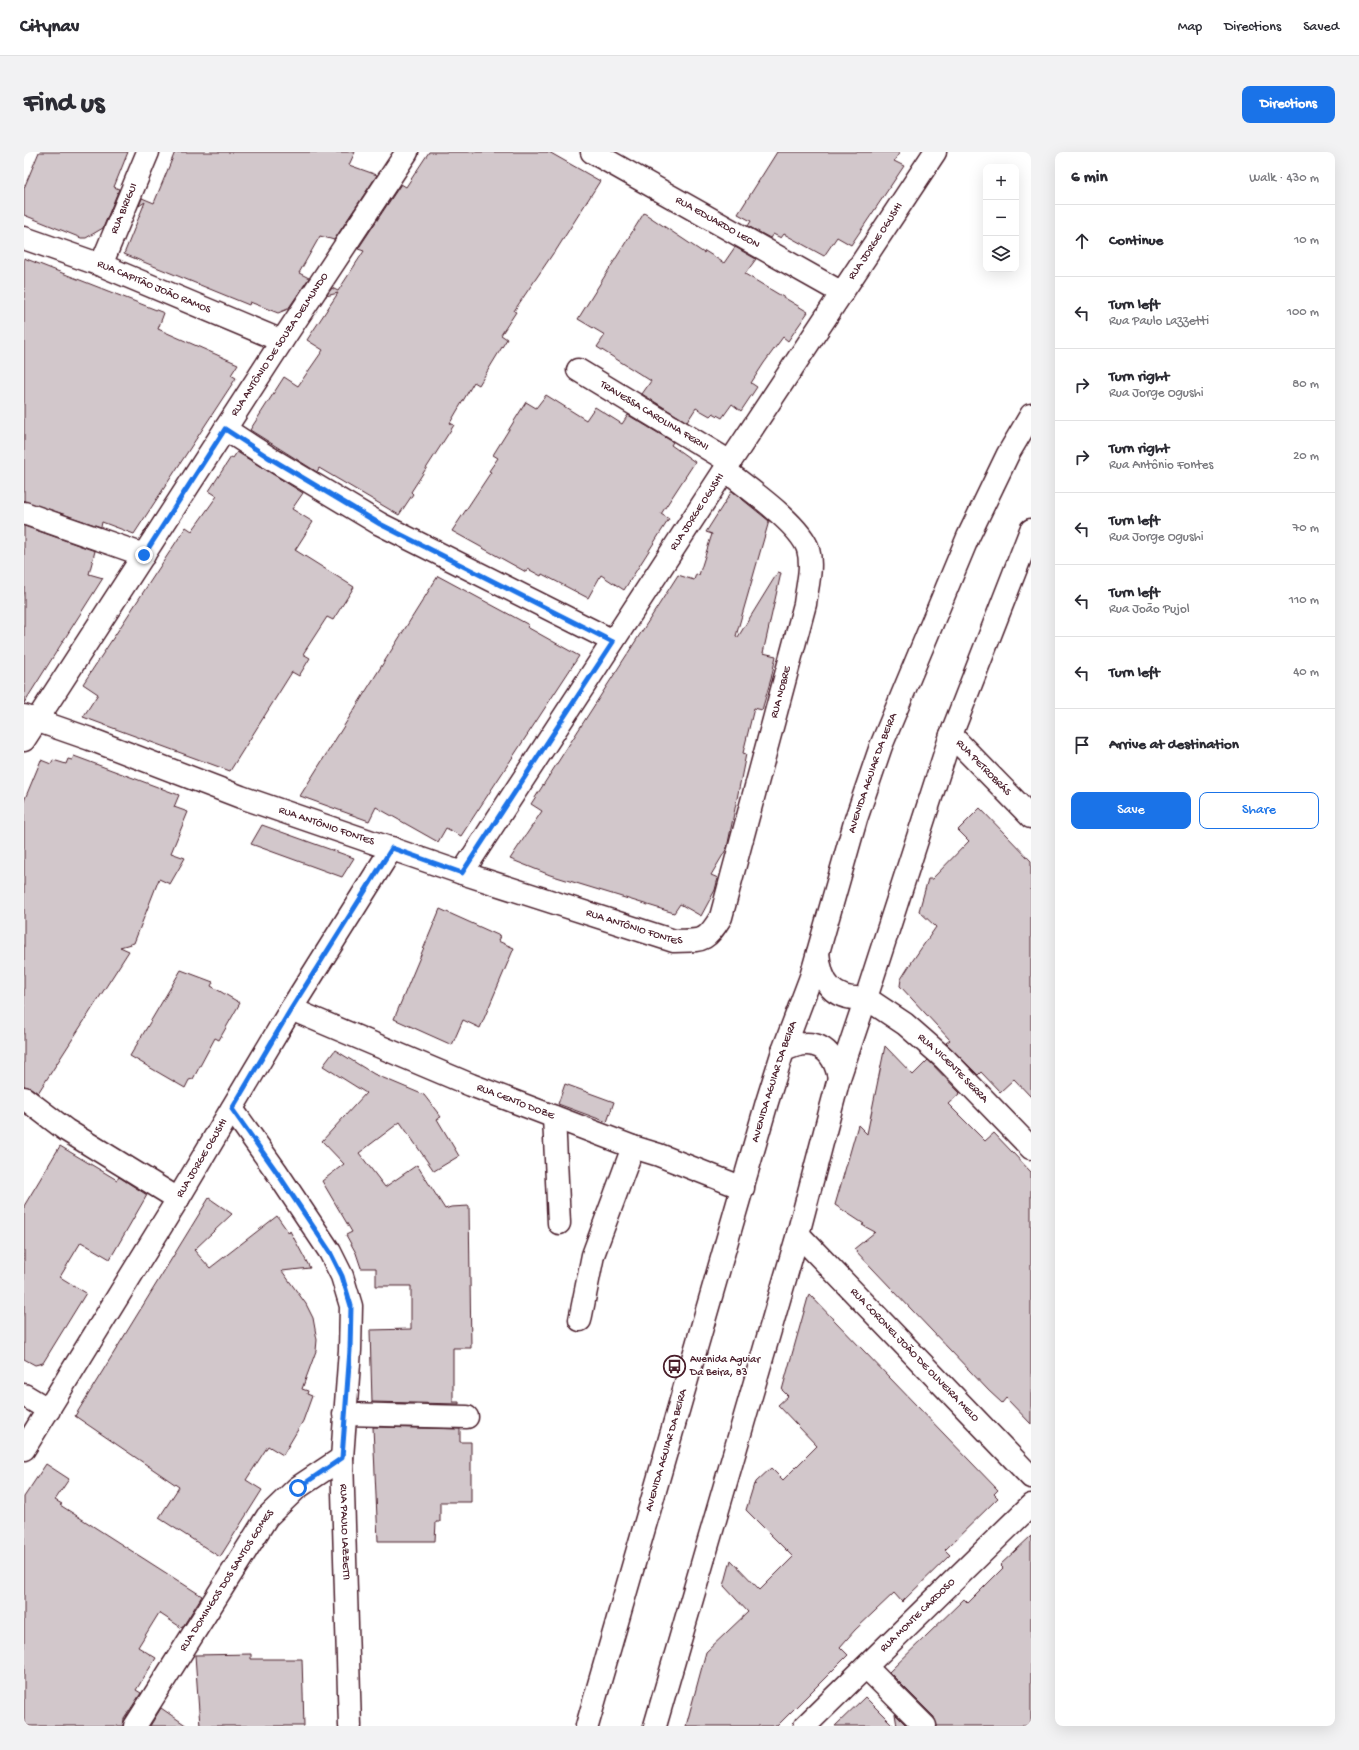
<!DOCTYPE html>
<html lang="en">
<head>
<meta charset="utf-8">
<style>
	body { margin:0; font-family:"Gochi Hand",sans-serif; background:#f2f2f3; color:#2b2b33 }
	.controls { position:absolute; right:12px; top:12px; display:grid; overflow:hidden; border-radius:8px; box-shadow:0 4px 16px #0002 }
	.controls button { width:36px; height:36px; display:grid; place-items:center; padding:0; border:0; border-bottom:1px solid #e1e1e2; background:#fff; color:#2b2b33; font:20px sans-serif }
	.stop { position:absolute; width:12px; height:12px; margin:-9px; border:3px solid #1a73e8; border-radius:50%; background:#fff }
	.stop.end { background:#1a73e8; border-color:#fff; box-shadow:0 1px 4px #0008 }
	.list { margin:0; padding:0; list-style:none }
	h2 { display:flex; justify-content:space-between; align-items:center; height:52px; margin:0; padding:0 16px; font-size:17px }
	h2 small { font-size:13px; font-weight:400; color:#7c7c81 }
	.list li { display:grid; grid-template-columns:26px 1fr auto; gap:12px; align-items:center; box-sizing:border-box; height:72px; padding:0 16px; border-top:1px solid #e1e1e2 }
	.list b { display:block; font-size:15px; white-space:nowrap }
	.list p { margin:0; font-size:13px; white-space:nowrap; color:#7c7c81 }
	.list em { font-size:13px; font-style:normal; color:#7c7c81 }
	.actions { display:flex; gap:8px; padding:12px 16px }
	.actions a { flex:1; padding:9px 0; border:1px solid #1a73e8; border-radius:8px; text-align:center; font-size:14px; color:#1a73e8 }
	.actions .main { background:#1a73e8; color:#fff }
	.icon { flex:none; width:22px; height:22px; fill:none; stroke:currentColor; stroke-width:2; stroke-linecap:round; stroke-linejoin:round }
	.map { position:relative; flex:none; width:1007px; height:1574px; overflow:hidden; border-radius:8px }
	header { display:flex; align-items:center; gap:24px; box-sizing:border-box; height:56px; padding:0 20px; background:#fff; border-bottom:1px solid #e1e1e2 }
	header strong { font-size:19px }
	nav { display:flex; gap:22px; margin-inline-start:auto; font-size:14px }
	.intro { display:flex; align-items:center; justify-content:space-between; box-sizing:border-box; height:96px; padding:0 24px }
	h1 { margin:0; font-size:28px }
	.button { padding:10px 18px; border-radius:8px; background:#1a73e8; color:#fff; font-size:14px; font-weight:700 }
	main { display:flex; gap:24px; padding:0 24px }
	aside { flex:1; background:#fff; border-radius:8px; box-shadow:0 4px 16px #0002 }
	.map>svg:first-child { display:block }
	.building { fill:#d2c7cb; stroke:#4a1f2b }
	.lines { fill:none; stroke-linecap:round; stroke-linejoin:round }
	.minor-casing { stroke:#4a1f2b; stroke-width:25 }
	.major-casing { stroke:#4a1f2b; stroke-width:25 }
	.minor { stroke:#fff; stroke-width:22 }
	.major { stroke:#fff; stroke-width:22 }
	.route { stroke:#1a73e8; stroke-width:5 }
	.labels { text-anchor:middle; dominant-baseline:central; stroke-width:3; stroke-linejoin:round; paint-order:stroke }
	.street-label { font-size:11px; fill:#4a1f2b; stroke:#fff }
	.poi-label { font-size:11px; fill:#4a1f2b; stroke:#fff; text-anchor:start }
</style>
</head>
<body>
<header>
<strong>Citynav</strong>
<nav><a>Map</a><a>Directions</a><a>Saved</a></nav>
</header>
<div class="intro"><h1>Find us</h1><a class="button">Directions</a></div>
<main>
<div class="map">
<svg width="1007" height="1574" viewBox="0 0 1007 1574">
	<rect width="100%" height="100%" fill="#fff"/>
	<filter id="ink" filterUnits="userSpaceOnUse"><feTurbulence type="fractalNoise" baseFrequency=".025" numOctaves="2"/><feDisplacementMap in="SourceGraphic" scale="8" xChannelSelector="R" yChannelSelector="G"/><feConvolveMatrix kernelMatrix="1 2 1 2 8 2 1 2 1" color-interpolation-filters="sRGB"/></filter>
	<g filter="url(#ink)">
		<path class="building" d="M15,0H104L90,35L95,37L79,76L62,86H57L0,63V36Z
			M151,0H331L325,13L353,23L310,88L296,84L275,121L285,126L264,157L254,161L226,150L225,153L100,102L121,50L115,54L118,46L130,51Z
			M405,0H525L576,29L531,100H530L490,159L492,160L477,183L483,187L455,233L450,230L426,271L430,273L387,340L389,342L375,363L295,316L293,320L226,278L260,225L274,234L299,198L283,188L314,141L302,144L308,136L314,139L340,99L334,97L377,32L382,35Z
			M753,0H876L870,9L880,14L827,93L813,85L800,104L760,82L757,86L749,82L746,86L724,74L727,69L714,62Z
			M620,61L680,101L681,99L700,111L711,95L732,107L721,122L784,160L764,189L759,185L740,211L727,231L733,235L717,259L708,252L698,266L689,261L686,264L672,256L663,270L618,242L627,229L573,195L581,183L554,167Z
			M0,106L140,161L134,177L214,212L207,223L212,226L110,382L78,370L77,375L0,349Z
			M522,243L562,268L571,255L598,272L604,263L649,290L647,293L671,310L637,362L645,367L600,438L577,423L564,446L518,422L517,424L504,417L502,420L428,379L467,320L465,319L474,306L469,303L502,250L512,256Z
			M213,300L279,341L268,357L289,370L271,398L330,435L309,468L303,465L279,502L286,506L275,524L268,520L206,619L59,565L74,542L59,532L162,375L168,379L193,344L185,339L207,305L209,306Z
			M708,339L745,369L712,484L714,485L754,420L757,421L739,501L752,504L747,527L738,558L730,556L719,601L722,602L703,696L687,723L694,726L691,738L677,764L656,752L650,761L526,723L486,707L518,659L507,652L654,423L670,428L672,422L675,423L688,382L682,380Z
			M0,374L71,399L65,422L79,426L0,551Z
			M414,424L505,473L503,475L555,504L437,684L422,676L414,690L352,655L345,669L276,644Z
			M50,604L155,643L150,655L164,660L147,701L161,706L146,732L135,727L110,791L96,795L105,799L14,941L7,936L0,934V649L17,608L27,612L29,608L42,612L44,607L48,608Z
			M956,656L1007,709V945L990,927L976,940L957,920L954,923L922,891L926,888L876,834L877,827L889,808L912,775L895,759L904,727H908L945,689L934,678Z
			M238,673L330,706L318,725L227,692Z
			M416,757L476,784L474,789L490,796L456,876L439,868L428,893L370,867Z
			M157,818L189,830L187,834L216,851L195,888L191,886L169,927L165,928L161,936L106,904Z
			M861,894L889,923L904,908L936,941L924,952L961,989L970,981L1007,1020V1272L982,1246L978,1251L965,1239L830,1097L851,1080L838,1073L840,1072L811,1053L834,973L843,982Z
			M311,898L350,922L400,943L417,965L413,967L435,1004L410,1019L376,970L335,1001L361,1035L393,1013L421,1057L427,1055L445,1054L447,1196H429V1250H435V1252L348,1250L346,1178L387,1177V1134H352V1116H337L332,1101L322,1083L328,1080L298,1029L320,1012L298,989L342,941L299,914Z
			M541,932L590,950L583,970L534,952Z
			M36,994L93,1028L95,1025L123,1043L86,1107L57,1090L36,1125L62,1141L19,1211L11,1213L0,1207V1054Z
			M185,1046L208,1062L170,1098L186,1116L253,1064L265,1081L266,1079L286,1116L258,1119L282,1152L289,1166L293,1188L292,1199L278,1237L284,1239L283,1242L288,1244L279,1269L259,1303L244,1294L222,1328L238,1338L196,1405L135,1366L155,1335L51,1264Z
			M785,1142L974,1338L970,1342L974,1346L921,1398L926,1403L878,1450L870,1441L831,1478L816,1495L824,1503L753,1574H662L682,1500L724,1460L700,1434L707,1408L736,1438L769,1405L722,1358L730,1332L731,1333L732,1330L747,1316L759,1328L793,1294L754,1253L764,1244L758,1238Z
			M349,1275L436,1277V1290H447V1350H416V1370H412L411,1389H354Z
			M22,1312L45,1327L31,1348L38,1352L36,1353L178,1444L158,1476L135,1461L114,1495L132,1506L112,1538L117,1541L100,1567L99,1574H0V1345Z
			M1007,1384V1574H913L910,1565L865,1520L940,1447L944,1451L979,1416L976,1413Z
			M227,1502V1507H278L280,1574H176L171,1503Z
			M841,1545L870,1574H811Z
			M137,1556L163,1574H126Z
			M871,1562L883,1574H873Z"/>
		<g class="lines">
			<defs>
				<g id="minor">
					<path id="s1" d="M568,0L818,141"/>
					<path id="s2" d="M0,86L77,113L258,189"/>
					<path id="s3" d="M77,113L124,0"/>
					<path id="s4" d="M554,218L706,310"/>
					<path d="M201,277L244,305L356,372L589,489"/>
					<path d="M0,361L120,403"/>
					<path id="s5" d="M0,564L66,587L217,645L438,721L650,789C679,788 681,791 697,765L781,452C783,434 789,415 784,397C776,372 722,335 701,318"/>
					<path id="s6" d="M927,583L1007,665"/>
					<path id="s7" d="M0,588L258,189L383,0"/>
					<path id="s8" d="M438,721L706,310L911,0"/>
					<path id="s9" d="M842,846L881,872L921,907L1007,996"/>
					<path id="s10" d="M267,857L447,933L609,995L635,1003L719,1036"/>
					<path d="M0,946L42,978L154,1047"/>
					<path id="s11" d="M208,957L252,1019L306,1100L318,1124L327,1154L326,1198L318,1306L326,1574"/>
					<path d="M530,965L535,1071"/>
					<path id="s12" d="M774,1082L1007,1325"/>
					<path d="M556,1168L569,1103L609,995"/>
					<path d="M0,1243L25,1258"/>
					<path d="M320,1262L443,1265"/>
					<path id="s13" d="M0,1297L154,1047L267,857L368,696"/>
					<path d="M842,1515L901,1574"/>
					<path id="s14" d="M111,1574L243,1365L273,1336L318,1306"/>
					<path id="s15" d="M781,1574L1007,1353"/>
				</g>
				<g id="major">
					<path d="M794,801C797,832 809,849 842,846"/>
					<path d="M759,899C788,884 809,894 815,926"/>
					<path id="s16" d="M563,1574L743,950L759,899L787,825L832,667L857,594L944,385L984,302L1007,263"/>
					<path d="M631,1574L774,1082L815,926L842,846L927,583L1007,378"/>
				</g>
			</defs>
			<use href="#minor" class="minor-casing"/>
			<use href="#major" class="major-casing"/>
			<use href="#minor" class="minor"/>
			<use href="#major" class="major"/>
		</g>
	</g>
	<g class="lines" filter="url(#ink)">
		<path class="route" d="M120,403L201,277L244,305L356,372L589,490L438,721L368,696L267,857L208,957L252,1019L306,1100L318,1124L327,1154L326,1198L318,1306L274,1336"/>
	</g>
	<defs>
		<symbol id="bus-ring" viewBox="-11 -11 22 22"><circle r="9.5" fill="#fff" stroke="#4a1f2b" stroke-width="1.5"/><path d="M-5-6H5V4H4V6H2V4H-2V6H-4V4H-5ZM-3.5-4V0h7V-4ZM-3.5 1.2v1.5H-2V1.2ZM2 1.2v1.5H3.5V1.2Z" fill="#4a1f2b"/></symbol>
	</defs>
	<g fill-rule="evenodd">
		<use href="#bus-ring" x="638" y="1202" width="25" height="25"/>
	</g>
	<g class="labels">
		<g class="street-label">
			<text stroke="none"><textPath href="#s3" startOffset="61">RUA BIRIGUI</textPath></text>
			<text stroke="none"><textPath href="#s1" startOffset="144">RUA EDUARDO LEON</textPath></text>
			<text stroke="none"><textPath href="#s8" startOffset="755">RUA JORGE OGUSHI</textPath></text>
			<text stroke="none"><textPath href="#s2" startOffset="139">RUA CAPITÃO JOÃO RAMOS</textPath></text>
			<text stroke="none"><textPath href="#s7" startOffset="471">RUA ANTÔNIO DE SOUZA DELMUNDO</textPath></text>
			<text stroke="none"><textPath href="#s4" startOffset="89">TRAVESSA CAROLINA FERNI</textPath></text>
			<text stroke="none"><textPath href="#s8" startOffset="431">RUA JORGE OGUSHI</textPath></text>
			<text stroke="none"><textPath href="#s5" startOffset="978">RUA NOBRE</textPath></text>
			<text stroke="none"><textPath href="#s6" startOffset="46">RUA PETROBRÁS</textPath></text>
			<text stroke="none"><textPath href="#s16" startOffset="995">AVENIDA AGUIAR DA BEIRA</textPath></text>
			<text stroke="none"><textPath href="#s5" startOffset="322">RUA ANTÔNIO FONTES</textPath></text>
			<text stroke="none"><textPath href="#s5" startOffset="646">RUA ANTÔNIO FONTES</textPath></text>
			<text stroke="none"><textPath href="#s9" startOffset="112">RUA VICENTE SERRA</textPath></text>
			<text stroke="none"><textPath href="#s16" startOffset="671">AVENIDA AGUIAR DA BEIRA</textPath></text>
			<text stroke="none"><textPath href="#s10" startOffset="243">RUA CENTO DOZE</textPath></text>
			<text stroke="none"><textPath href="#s13" startOffset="341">RUA JORGE OGUSHI</textPath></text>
			<text stroke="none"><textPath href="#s12" startOffset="168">RUA CORONEL JOÃO DE OLIVEIRA MELO</textPath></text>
			<text stroke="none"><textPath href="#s16" startOffset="287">AVENIDA AGUIAR DA BEIRA</textPath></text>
			<text stroke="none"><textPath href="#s11" startOffset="458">RUA PAULO LAZZETTI</textPath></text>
			<text stroke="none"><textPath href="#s14" startOffset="172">RUA DOMINGOS DOS SANTOS GOMES</textPath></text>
			<text stroke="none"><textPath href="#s15" startOffset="158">RUA MONTE CARDOSO</textPath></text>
		</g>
		<g class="poi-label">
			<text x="666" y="1208">Avenida Aguiar<tspan x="666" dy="13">Da Beira, 83</tspan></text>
		</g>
	</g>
</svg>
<div class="controls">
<button>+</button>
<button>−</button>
<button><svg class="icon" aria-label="layers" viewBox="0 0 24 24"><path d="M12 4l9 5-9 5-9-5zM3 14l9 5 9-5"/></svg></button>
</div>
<div class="stop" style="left:274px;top:1336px"></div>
<div class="stop end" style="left:120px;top:403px"></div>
</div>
<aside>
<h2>6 min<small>Walk · 430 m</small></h2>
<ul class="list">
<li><svg class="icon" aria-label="ahead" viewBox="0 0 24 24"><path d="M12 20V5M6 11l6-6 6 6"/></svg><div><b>Continue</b></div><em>10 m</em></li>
<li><svg class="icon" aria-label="left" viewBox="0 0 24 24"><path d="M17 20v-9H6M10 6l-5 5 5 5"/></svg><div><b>Turn left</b><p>Rua Paulo Lazzetti</p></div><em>100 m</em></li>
<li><svg class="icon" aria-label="right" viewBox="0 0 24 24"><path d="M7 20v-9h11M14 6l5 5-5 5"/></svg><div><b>Turn right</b><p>Rua Jorge Ogushi</p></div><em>80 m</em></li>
<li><svg class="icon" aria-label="right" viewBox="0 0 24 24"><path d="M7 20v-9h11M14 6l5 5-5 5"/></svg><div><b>Turn right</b><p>Rua Antônio Fontes</p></div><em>20 m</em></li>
<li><svg class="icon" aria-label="left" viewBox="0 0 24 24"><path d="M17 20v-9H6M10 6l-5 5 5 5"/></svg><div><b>Turn left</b><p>Rua Jorge Ogushi</p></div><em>70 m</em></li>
<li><svg class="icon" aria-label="left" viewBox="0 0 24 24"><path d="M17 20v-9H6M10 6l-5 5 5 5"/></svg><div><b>Turn left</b><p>Rua João Pujol</p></div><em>110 m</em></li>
<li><svg class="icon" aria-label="left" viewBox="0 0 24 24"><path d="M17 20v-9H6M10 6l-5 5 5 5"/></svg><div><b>Turn left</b></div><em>40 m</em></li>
<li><svg class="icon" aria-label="arrive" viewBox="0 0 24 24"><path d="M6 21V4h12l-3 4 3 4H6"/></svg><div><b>Arrive at destination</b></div></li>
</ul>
<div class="actions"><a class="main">Save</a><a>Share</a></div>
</aside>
</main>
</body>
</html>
